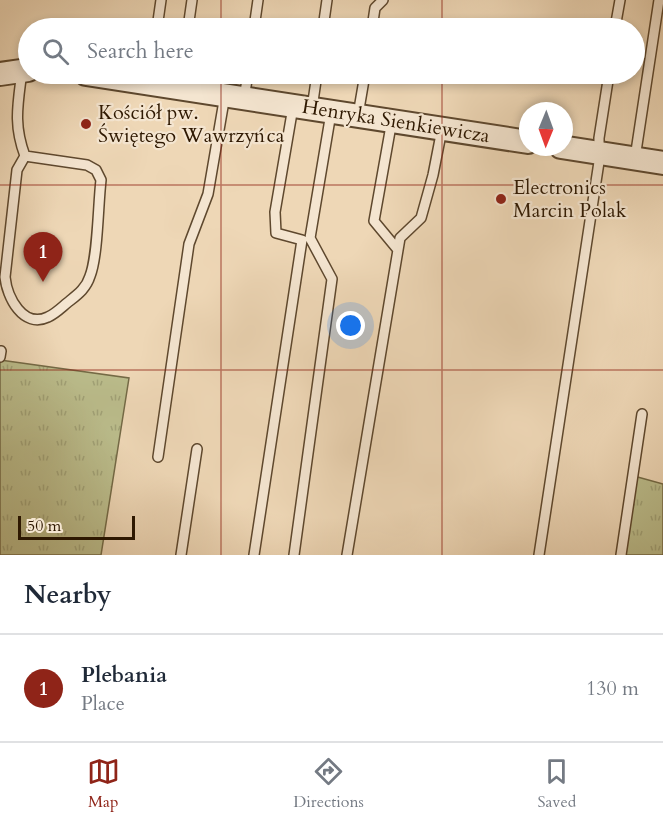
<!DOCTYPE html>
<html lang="en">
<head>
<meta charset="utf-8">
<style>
	body { margin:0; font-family:Cardo,serif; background:#f6f6f7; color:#1f2937 }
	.compass { position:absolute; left:519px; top:102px; width:54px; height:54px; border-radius:50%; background:#fff; box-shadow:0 3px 9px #0003; rotate:181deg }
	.scale { position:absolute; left:18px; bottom:15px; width:117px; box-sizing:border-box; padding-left:6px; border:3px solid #2e1801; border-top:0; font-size:16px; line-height:21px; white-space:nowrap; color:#2e1801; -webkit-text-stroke:4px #f4e5d0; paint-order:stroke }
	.you { position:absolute; left:351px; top:326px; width:21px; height:21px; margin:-15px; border:4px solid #fff; border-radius:50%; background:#1a73e8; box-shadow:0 0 0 9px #1a73e833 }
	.badge { display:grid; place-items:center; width:39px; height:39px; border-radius:50%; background:#8f2418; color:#fff; font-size:20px; font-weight:700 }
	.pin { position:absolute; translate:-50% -50px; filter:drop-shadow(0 2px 3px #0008) }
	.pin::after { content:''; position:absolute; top:32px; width:21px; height:18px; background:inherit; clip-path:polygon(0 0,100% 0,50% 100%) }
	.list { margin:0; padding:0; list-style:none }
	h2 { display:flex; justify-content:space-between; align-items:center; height:78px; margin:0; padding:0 24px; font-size:26px }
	h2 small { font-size:20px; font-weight:400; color:#747a83 }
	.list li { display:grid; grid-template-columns:39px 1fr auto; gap:18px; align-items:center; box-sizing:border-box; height:108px; padding:0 24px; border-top:2px solid #e0e1e3 }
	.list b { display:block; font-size:22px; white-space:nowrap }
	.list p { margin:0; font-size:20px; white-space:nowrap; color:#747a83 }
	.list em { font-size:20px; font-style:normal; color:#747a83 }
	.icon { flex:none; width:33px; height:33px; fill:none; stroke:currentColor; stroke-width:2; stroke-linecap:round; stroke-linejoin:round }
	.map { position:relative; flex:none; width:663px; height:555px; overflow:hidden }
	.search { position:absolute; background:#fff; box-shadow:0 3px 9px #0003; left:18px; right:18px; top:18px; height:66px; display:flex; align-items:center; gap:15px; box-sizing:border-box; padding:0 21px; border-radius:33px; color:#747a83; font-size:22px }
	.sheet { height:186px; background:#fff }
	nav { display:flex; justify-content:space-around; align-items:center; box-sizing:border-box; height:84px; border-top:2px solid #e0e1e3; background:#fff; font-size:16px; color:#747a83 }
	nav a { display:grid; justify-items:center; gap:3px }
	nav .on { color:#8f2418 }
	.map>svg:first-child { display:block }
	.grass { fill:url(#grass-tufts); stroke:#746a46; stroke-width:1.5 }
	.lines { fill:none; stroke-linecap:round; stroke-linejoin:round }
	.service-casing { stroke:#5e482e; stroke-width:12 }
	.tertiary-casing { stroke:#5e482e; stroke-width:26 }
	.service { stroke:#f4e5d0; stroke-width:9 }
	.tertiary { stroke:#f4e5d0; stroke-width:22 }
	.grid { fill:none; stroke:#8f2418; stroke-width:1.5; stroke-opacity:0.55 }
	.poi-dot { fill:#8f2418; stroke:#f4e5d0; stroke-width:2 }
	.labels { text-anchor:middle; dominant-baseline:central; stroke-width:4.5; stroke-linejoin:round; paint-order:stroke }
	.poi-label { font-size:20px; fill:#2e1801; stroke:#f4e5d0; text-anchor:start }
	.street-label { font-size:20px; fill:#2e1801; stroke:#f4e5d0 }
</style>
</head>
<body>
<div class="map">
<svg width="663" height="555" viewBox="0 0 663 555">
	<defs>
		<pattern id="grass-tufts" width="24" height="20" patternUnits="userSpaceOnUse" patternTransform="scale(1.5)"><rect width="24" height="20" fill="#bbbd8c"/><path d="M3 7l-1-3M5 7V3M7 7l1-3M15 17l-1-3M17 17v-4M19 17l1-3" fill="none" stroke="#a1a277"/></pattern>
	</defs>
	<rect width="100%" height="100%" fill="#eed7b6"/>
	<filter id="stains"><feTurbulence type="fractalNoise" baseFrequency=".00333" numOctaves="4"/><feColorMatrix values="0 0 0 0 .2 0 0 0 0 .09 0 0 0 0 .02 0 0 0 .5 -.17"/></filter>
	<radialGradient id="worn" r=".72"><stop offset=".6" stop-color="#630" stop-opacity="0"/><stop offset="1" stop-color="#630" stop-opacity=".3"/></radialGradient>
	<path class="grass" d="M0,360L129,378L101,555H0Z
		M634,476L663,484V555H620Z"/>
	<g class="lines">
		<defs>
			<path id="service" d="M157,28L161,0
				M188,28L192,0
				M254,28L258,0
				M323,28L327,0
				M372,28L375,8L383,0
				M615,28L620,0
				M22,71C18,104 13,124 25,156L17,170L5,277C7,297 23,329 48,317C55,314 61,308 67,303C77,295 86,289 90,276C98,256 98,205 101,180L96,170L87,165L25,156
				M244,98L248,74
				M312,108L317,74
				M358,115L365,74
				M392,120L374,221L398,250
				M635,158L659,0
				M0,357L1,351
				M158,457L189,244L208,194L225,95
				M181,555L197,449
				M254,555L302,240L276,233L275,212L293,107
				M294,555L332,279L310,238L331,113
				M347,555L400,238L421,218L433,175L442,129
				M539,555L599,162V138L609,74
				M621,555L642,414"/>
			<path id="tertiary" d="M0,74L28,70
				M86,74L528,142
				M561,147L663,163"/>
		</defs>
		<use href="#service" class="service-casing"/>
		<use href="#tertiary" class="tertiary-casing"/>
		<use href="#service" class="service"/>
		<use href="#tertiary" class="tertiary"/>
	</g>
	<path class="grid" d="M221,0V28M442,0V28M221,74V555M442,74V555M0,185H663M0,370H663"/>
	<g class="poi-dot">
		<circle cx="86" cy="124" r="6"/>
		<circle cx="501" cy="199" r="6"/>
	</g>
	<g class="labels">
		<g class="poi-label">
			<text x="98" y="112">Kościół pw.<tspan x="98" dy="23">Świętego Wawrzyńca</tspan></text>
			<text x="513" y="187">Electronics<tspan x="513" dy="23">Marcin Polak</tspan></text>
		</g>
		<g class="street-label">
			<text transform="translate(396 121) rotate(9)">Henryka Sienkiewicza</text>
		</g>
	</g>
	<rect width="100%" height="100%" filter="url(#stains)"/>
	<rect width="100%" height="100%" fill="url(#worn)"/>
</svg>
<svg class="compass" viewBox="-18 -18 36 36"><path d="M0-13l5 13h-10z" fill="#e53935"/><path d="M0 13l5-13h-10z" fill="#747a83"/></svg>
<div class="scale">50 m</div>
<div class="you"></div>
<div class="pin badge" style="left:43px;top:282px">1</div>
<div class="search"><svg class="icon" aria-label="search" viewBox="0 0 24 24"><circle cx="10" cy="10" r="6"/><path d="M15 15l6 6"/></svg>Search here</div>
</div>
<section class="sheet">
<h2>Nearby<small></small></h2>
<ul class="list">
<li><span class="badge">1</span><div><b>Plebania</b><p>Place</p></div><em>130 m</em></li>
</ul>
</section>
<nav>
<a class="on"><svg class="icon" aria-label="map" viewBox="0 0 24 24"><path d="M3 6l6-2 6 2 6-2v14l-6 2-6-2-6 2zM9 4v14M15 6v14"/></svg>Map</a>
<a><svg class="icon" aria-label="directions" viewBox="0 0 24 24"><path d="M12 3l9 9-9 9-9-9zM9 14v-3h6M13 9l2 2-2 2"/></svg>Directions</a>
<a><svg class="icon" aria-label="saved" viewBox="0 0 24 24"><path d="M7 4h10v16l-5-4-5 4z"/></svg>Saved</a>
</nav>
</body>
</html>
